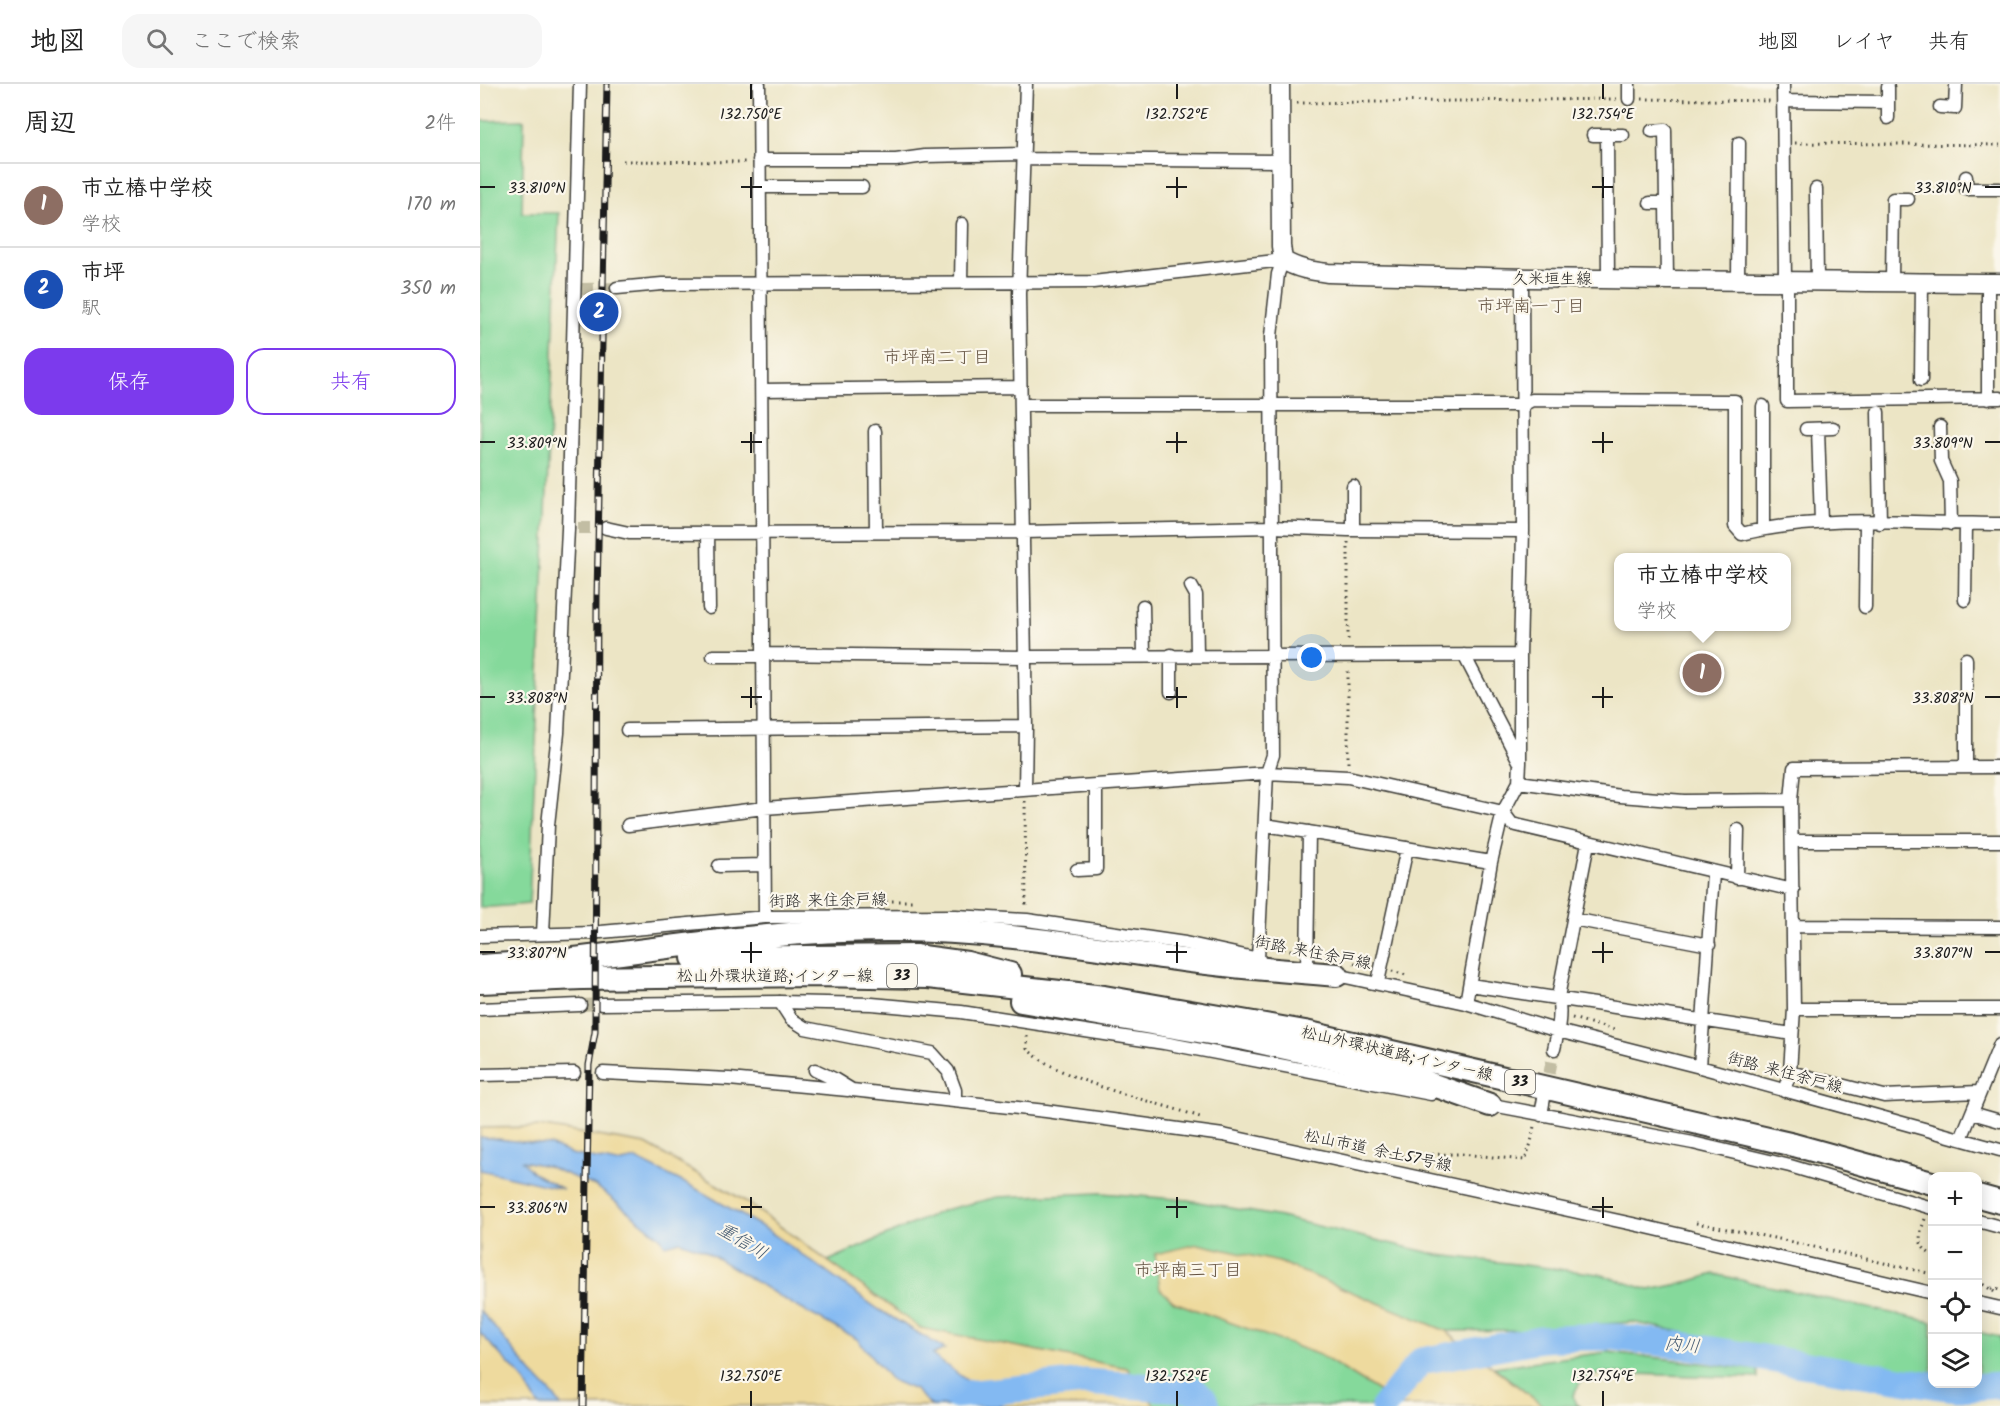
<!DOCTYPE html>
<html lang="ja">
<head>
<meta charset="utf-8">
<style>
	body { margin:0; font-family:Kalam,"Klee One",sans-serif; background:#f6f6f6; color:#222 }
	.controls { position:absolute; right:18px; bottom:18px; display:grid; overflow:hidden; border-radius:12px; box-shadow:0 3px 15px #0003 }
	.controls button { width:54px; height:54px; display:grid; place-items:center; padding:0; border:0; border-bottom:2px solid #e0e0e0; background:#fff; color:#222; font:30px sans-serif }
	.you { position:absolute; left:832px; top:574px; width:21px; height:21px; margin:-15px; border:4px solid #fff; border-radius:50%; background:#1a73e8; box-shadow:0 0 0 9px #1a73e833 }
	.badge { display:grid; place-items:center; width:39px; height:39px; border-radius:50%; background:#7c3aed; color:#fff; font-size:20px; font-weight:700 }
	.pin { position:absolute; translate:-50% -50%; border:3px solid #fff; box-shadow:0 2px 6px #0006 }
	.popup { position:absolute; left:1134px; top:469px; width:177px; height:78px; box-sizing:border-box; display:grid; place-content:center; border-radius:12px; background:#fff; filter:drop-shadow(0 2px 4px #0005); font-size:20px; white-space:nowrap; color:#767676 }
	.popup b { font-size:22px; color:#222 }
	.popup::after { content:''; position:absolute; left:50%; top:100%; margin-left:-12px; border:12px solid transparent; border-top-color:#fff }
	.list { margin:0; padding:0; list-style:none }
	h2 { display:flex; justify-content:space-between; align-items:center; height:78px; margin:0; padding:0 24px; font-size:26px }
	h2 small { font-size:20px; font-weight:400; color:#767676 }
	.list li { display:grid; grid-template-columns:39px 1fr auto; gap:18px; align-items:center; box-sizing:border-box; height:84px; padding:0 24px; border-top:2px solid #e0e0e0 }
	.list b { display:block; font-size:22px; white-space:nowrap }
	.list p { margin:0; font-size:20px; white-space:nowrap; color:#767676 }
	.list em { font-size:20px; font-style:normal; color:#767676 }
	.actions { display:flex; gap:12px; padding:18px 24px }
	.actions a { flex:1; padding:14px 0; border:2px solid #7c3aed; border-radius:18px; text-align:center; font-size:21px; color:#7c3aed }
	.actions .main { background:#7c3aed; color:#fff }
	.icon { flex:none; width:33px; height:33px; fill:none; stroke:currentColor; stroke-width:2; stroke-linecap:round; stroke-linejoin:round }
	.map { position:relative; flex:none; width:1520px; height:1322px; overflow:hidden }
	header { display:flex; align-items:center; gap:36px; box-sizing:border-box; height:84px; padding:0 30px; background:#fff; border-bottom:2px solid #e0e0e0 }
	header strong { font-size:28px }
	nav { display:flex; gap:33px; margin-inline-start:auto; font-size:21px }
	.search { width:420px; height:54px; background:#f6f6f6; display:flex; align-items:center; gap:15px; box-sizing:border-box; padding:0 21px; border-radius:18px; color:#767676; font-size:22px }
	main { display:flex }
	aside { flex:1; background:#fff }
	.map>svg:first-child { display:block }
	.green { fill:#85d99b; stroke:#507a5c; stroke-width:1.5 }
	.sand { fill:#eeda9e; stroke:#857b5d; stroke-width:1.5 }
	.water { fill:#83b9f2; stroke:#506a87; stroke-width:1.5 }
	.lines { fill:none; stroke-linecap:round; stroke-linejoin:round }
	.river { stroke:#83b9f2; stroke-width:27 }
	.street-tunnel { stroke:#c2bda3; stroke-width:12; stroke-dasharray:12 6; stroke-linecap:butt }
	.street-casing { stroke:#3b3a35; stroke-width:15 }
	.secondary-casing { stroke:#3b3a35; stroke-width:21 }
	.highway-casing { stroke:#3b3a35; stroke-width:26 }
	.path { stroke:#3b3a35; stroke-width:3; stroke-dasharray:1.5 4.5; stroke-linecap:butt }
	.street { stroke:#fff; stroke-width:12 }
	.secondary { stroke:#fff; stroke-width:18 }
	.highway { stroke:#fff; stroke-width:22 }
	.rail-casing { stroke:#1c1c1c; stroke-width:7 }
	.rail { stroke:#fbf7ec; stroke-width:4.5; stroke-dasharray:14; stroke-linecap:butt }
	.ticks { fill:none; stroke:#1c1c1c; stroke-width:2 }
	.labels { text-anchor:middle; dominant-baseline:central; stroke-width:4.5; stroke-linejoin:round; paint-order:stroke }
	.shield { fill:#fbf7ec; stroke:#5f5e5a; stroke-width:1.5 }
	.shield-label { font-size:15px; font-weight:bold; fill:#1c1c1c }
	.street-label { font-size:16px; fill:#1c1c1c; stroke:#fbf7ec }
	.neighbourhood-label { font-size:18px; fill:#645342; stroke:#fbf7ec }
	.water-label { font-size:18px; font-style:italic; fill:#455b72; stroke:#fbf7ec }
	.ticks-label { font-size:15px; text-anchor:middle; fill:#1c1c1c; stroke:#fbf7ec; stroke-width:4.5; stroke-linejoin:round; paint-order:stroke }
</style>
</head>
<body>
<header>
<strong>地図</strong>
<div class="search"><svg class="icon" aria-label="search" viewBox="0 0 24 24"><circle cx="10" cy="10" r="6"/><path d="M15 15l6 6"/></svg>ここで検索</div>
<nav><a>地図</a><a>レイヤ</a><a>共有</a></nav>
</header>
<main>
<aside>
<h2>周辺<small>2件</small></h2>
<ul class="list">
<li><span class="badge" style="background:#8d6e63">1</span><div><b>市立椿中学校</b><p>学校</p></div><em>170 m</em></li>
<li><span class="badge" style="background:#1a4fb4">2</span><div><b>市坪</b><p>駅</p></div><em>350 m</em></li>
</ul>
<div class="actions"><a class="main">保存</a><a>共有</a></div>
</aside>
<div class="map">
<svg width="1520" height="1322" viewBox="0 0 1520 1322">
	<rect width="100%" height="100%" fill="#fbf7ec"/>
	<filter id="ink" filterUnits="userSpaceOnUse"><feTurbulence type="fractalNoise" baseFrequency=".0167" numOctaves="2"/><feDisplacementMap in="SourceGraphic" scale="12" xChannelSelector="R" yChannelSelector="G"/><feConvolveMatrix kernelMatrix="1 2 1 2 8 2 1 2 1" color-interpolation-filters="sRGB"/></filter>
	<filter id="wash" filterUnits="userSpaceOnUse"><feTurbulence type="fractalNoise" baseFrequency=".008" numOctaves="4" result="noise"/><feDisplacementMap in="SourceGraphic" scale="24" xChannelSelector="R" yChannelSelector="G"/><feGaussianBlur stdDeviation="1.35" result="paint"/><feColorMatrix in="noise" values="0 0 0 0 0 0 0 0 0 0 0 0 0 0 0 0 0 1.4 0 .05"/><feComposite in="paint" operator="in"/></filter>
	<g filter="url(#wash)">
		<rect width="100%" height="100%" fill="#ece5c5"/>
		<path class="green" d="M44,36L42,129H79L49,820L0,824V37Z
			M621,1109L708,1116L800,1133L959,1171L1119,1190L1169,1206L1205,1199L1234,1190L1452,1238V1294L1310,1270L1152,1238L1041,1246L966,1247L799,1178L694,1218L840,1271L923,1322H675L647,1284L440,1244L348,1177L464,1126L518,1113Z
			M1498,1248L1520,1253V1289L1498,1293Z
			M1128,1268L1278,1286V1294L1121,1289L1101,1297L1093,1311L1095,1319L1100,1322H1063L1014,1283Z"/>
		<path class="sand" d="M64,1043L166,1060L265,1117L440,1244L647,1284L675,1322H0V1044Z
			M718,1160L799,1178L966,1247L1063,1322H923L840,1271L694,1218L680,1205L675,1170Z"/>
		<path class="water" d="M0,1053L70,1061L91,1070L137,1079L156,1075L213,1103L286,1145L398,1225L465,1265L452,1271L522,1322H452L435,1306L411,1296L377,1255L312,1220L224,1166L200,1157L185,1161L181,1154L117,1103L67,1082L42,1077L53,1089L83,1105L0,1086Z
			M0,1226L52,1289L74,1312L81,1322H60L57,1319L43,1295L0,1249Z"/>
		<g class="lines">
			<path class="river" d="M475,1311L605,1298L714,1306L724,1315L726,1322
				M904,1322L941,1277L1060,1255L1098,1253H1135L1208,1262L1453,1301L1478,1304L1520,1301"/>
		</g>
	</g>
	<g filter="url(#ink)">
		<g class="lines">
			<path class="street-tunnel" d="M102,205L137,204
				M98,444H126
				M100,921L121,920
				M1066,1007L1074,965"/>
			<defs>
				<path id="street" d="M279,0L285,833
					M1303,0L1305,196
					M1408,3V34
					M1149,15V0
					M1304,17L1408,18
					M1460,23L1475,24L1476,0
					M1172,47L1185,46L1187,195
					M1113,51H1143
					M1127,51L1128,195
					M544,75L800,77
					M279,76H416L445,72L544,70
					M1486,93V105H1520
					M279,103H382
					M1336,105L1337,196
					M1170,119H1186
					M1258,195L1259,59
					M1307,196V317L1520,314
					M1412,198L1413,115H1428
					M481,199L482,140
					M1508,199V315
					M137,204L182,200L613,198L803,176L798,190L791,252L793,671L787,689L778,875
					M1441,296L1442,198
					M282,306L540,303
					M541,321H1043L1052,316L1255,317V442L1262,450C1346,429 1434,440 1520,440
					M1283,322V445
					M1398,328L1400,439
					M1460,343L1461,377L1470,397L1471,440
					M1326,345L1353,344
					M1338,345L1341,438
					M395,347L396,448
					M873,402V446
					M126,444L149,449L543,448L792,443L868,446L1043,447
					M228,449L229,524
					M711,502L716,511L717,571
					M1485,516L1486,440
					M663,522L664,571
					M1385,523L1386,438
					M284,570L544,573L1040,571
					M691,571V608
					M984,571L1039,677
					M233,572H284
					M1486,575V683
					M147,646L546,642
					M1039,698L1140,712L1204,717L1311,716
					M545,706L546,642L539,210L546,0
					M148,741L284,724L787,689L868,693L1023,728L1032,740L1313,806
					M785,741L1011,778
					M1312,757H1520
					M239,782L284,781
					M597,786L616,785V702
					M1257,794L1258,746
					M1093,835L1229,861
					M1313,842L1520,843
					M121,848L285,833L476,832L547,836L705,859L779,875
					M63,850L68,741L78,649L88,445L100,0
					M0,852L116,849
					M827,885L829,748
					M852,890L986,919L1078,947L1220,983L1520,1066
					M898,898L927,764
					M990,901L1312,950
					M300,918L311,935L325,944L452,969L468,987L475,1006V1017
					M986,919L1011,778L1023,728L1039,698L1040,679V571L1043,447L1042,195
					M121,920L300,918L392,920L481,928L684,959L951,1010
					M0,925L100,921
					M1314,925H1520
					M1074,965C1078,949 1082,929 1078,913L1108,759
					M1220,983L1233,789
					M335,986L354,995L372,1006L566,1027L743,1051L1162,1142L1452,1209
					M1310,988L1404,1012L1499,1008
					M123,989L249,995L368,1006
					M0,991L94,989
					M1304,1007L1310,988L1314,925L1311,716L1314,684L1520,683
					M1007,1020L1213,1059L1310,1082L1452,1124
					M1492,1029L1520,1037
					M1061,1031L1064,1014
					M1481,1055L1520,960
					M1498,1137L1520,1143
					M1498,1219L1520,1224"/>
				<path id="secondary" d="M800,0L801,162L803,176C817,185 832,187 848,189C1072,196 1296,197 1520,199"/>
				<path id="highway" d="M213,874L435,872L487,879L530,890
					M94,875C200,862 307,845 415,846C512,846 607,863 703,876C754,883 805,887 857,891
					M0,882L108,875
					M0,898L102,894L333,891L448,893L624,913L825,948L1314,1061L1452,1099
					M541,917L765,955L884,981L948,999L1010,1021
					M1498,1112L1520,1118"/>
			</defs>
			<use href="#street" class="street-casing"/>
			<use href="#secondary" class="secondary-casing"/>
			<use href="#highway" class="highway-casing"/>
			<path class="path" d="M1162,15L1290,17
				M817,19L1137,15
				M1315,59L1520,61
				M143,77L267,78
				M868,458V559
				M868,679V584
				M545,717L546,825
				M394,817H432
				M792,862L815,867
				M874,879L888,882
				M912,887L926,891
				M1092,934L1138,947
				M547,952V965C586,1000 672,1016 723,1034
				M904,1071L981,1070L1045,1076L1051,1059L1054,1042
				M1445,1135C1439,1151 1436,1161 1452,1171
				M1216,1139L1299,1155L1452,1190
				M1498,1197L1516,1209
				M1511,1204L1520,1206"/>
			<use href="#street" class="street"/>
			<use href="#secondary" class="secondary"/>
			<use href="#highway" class="highway"/>
			<defs>
				<path id="rail" d="M103,1322L109,981L115,948L117,513L127,0"/>
			</defs>
			<use href="#rail" class="rail-casing"/>
			<use href="#rail" class="rail"/>
		</g>
	</g>
	<path class="ticks" d="M271,0V15M697,0V15M1123,0V15M271,93V114M697,93V114M1123,93V114M0,103H15M261,103H282M686,103H707M1112,103H1133M1505,103H1520M271,348V369M697,348V369M1123,348V369M0,358H15M261,358H282M686,358H707M1112,358H1133M1505,358H1520M271,603V624M697,603V624M1123,603V624M0,613H15M261,613H282M686,613H707M1112,613H1133M1505,613H1520M271,858V879M697,858V879M1123,858V879M0,868H15M261,868H282M686,868H707M1112,868H1133M1505,868H1520M271,1113V1134M697,1113V1134M1123,1113V1134M0,1123H15M261,1123H282M686,1123H707M1112,1123H1133M271,1307V1322M697,1307V1322M1123,1307V1322"/>
	<g class="labels">
		<g class="shield">
			<rect x="407" y="880" width="30" height="24" rx="4.5"/>
			<rect x="1025" y="986" width="30" height="24" rx="4.5"/>
		</g>
		<g class="shield-label">
			<text x="422" y="892">33</text>
			<text x="1040" y="998">33</text>
		</g>
		<g class="street-label">
			<text x="1072" y="195">久米垣生線</text>
			<text transform="translate(348 817) rotate(-1)">街路 来住余戸線</text>
			<text transform="translate(833 869) rotate(11)">街路 来住余戸線</text>
			<text x="295" y="892">松山外環状道路;インター線</text>
			<text transform="translate(917 970) rotate(13)">松山外環状道路;インター線</text>
			<text transform="translate(1305 989) rotate(15)">街路 来住余戸線</text>
			<text transform="translate(898 1067) rotate(12)">松山市道 余土57号線</text>
		</g>
		<g class="neighbourhood-label">
			<text x="1051" y="223">市坪南一丁目</text>
			<text x="457" y="274">市坪南二丁目</text>
			<text x="708" y="1187">市坪南三丁目</text>
		</g>
		<g class="water-label">
			<text transform="translate(262 1158) rotate(31)">重信川</text>
			<text transform="translate(1202 1262) rotate(6)">内川</text>
		</g>
	</g>
	<g class="ticks-label">
		<text x="271" y="35">132.750°E</text>
		<text x="697" y="35">132.752°E</text>
		<text x="1123" y="35">132.754°E</text>
		<text x="57" y="109">33.810°N</text>
		<text x="1463" y="109">33.810°N</text>
		<text x="57" y="364">33.809°N</text>
		<text x="1463" y="364">33.809°N</text>
		<text x="57" y="619">33.808°N</text>
		<text x="1463" y="619">33.808°N</text>
		<text x="57" y="874">33.807°N</text>
		<text x="1463" y="874">33.807°N</text>
		<text x="57" y="1129">33.806°N</text>
		<text x="271" y="1297">132.750°E</text>
		<text x="697" y="1297">132.752°E</text>
		<text x="1123" y="1297">132.754°E</text>
	</g>
</svg>
<div class="controls">
<button>+</button>
<button>−</button>
<button><svg class="icon" aria-label="locate" viewBox="0 0 24 24"><circle cx="12" cy="12" r="6"/><path d="M12 2v4M12 18v4M2 12h4M18 12h4"/></svg></button>
<button><svg class="icon" aria-label="layers" viewBox="0 0 24 24"><path d="M12 4l9 5-9 5-9-5zM3 14l9 5 9-5"/></svg></button>
</div>
<div class="you"></div>
<div class="pin badge" style="left:1222px;top:589px;background:#8d6e63">1</div>
<div class="popup"><b>市立椿中学校</b>学校</div>
<div class="pin badge" style="left:119px;top:228px;background:#1a4fb4">2</div>
</div>
</main>
</body>
</html>
